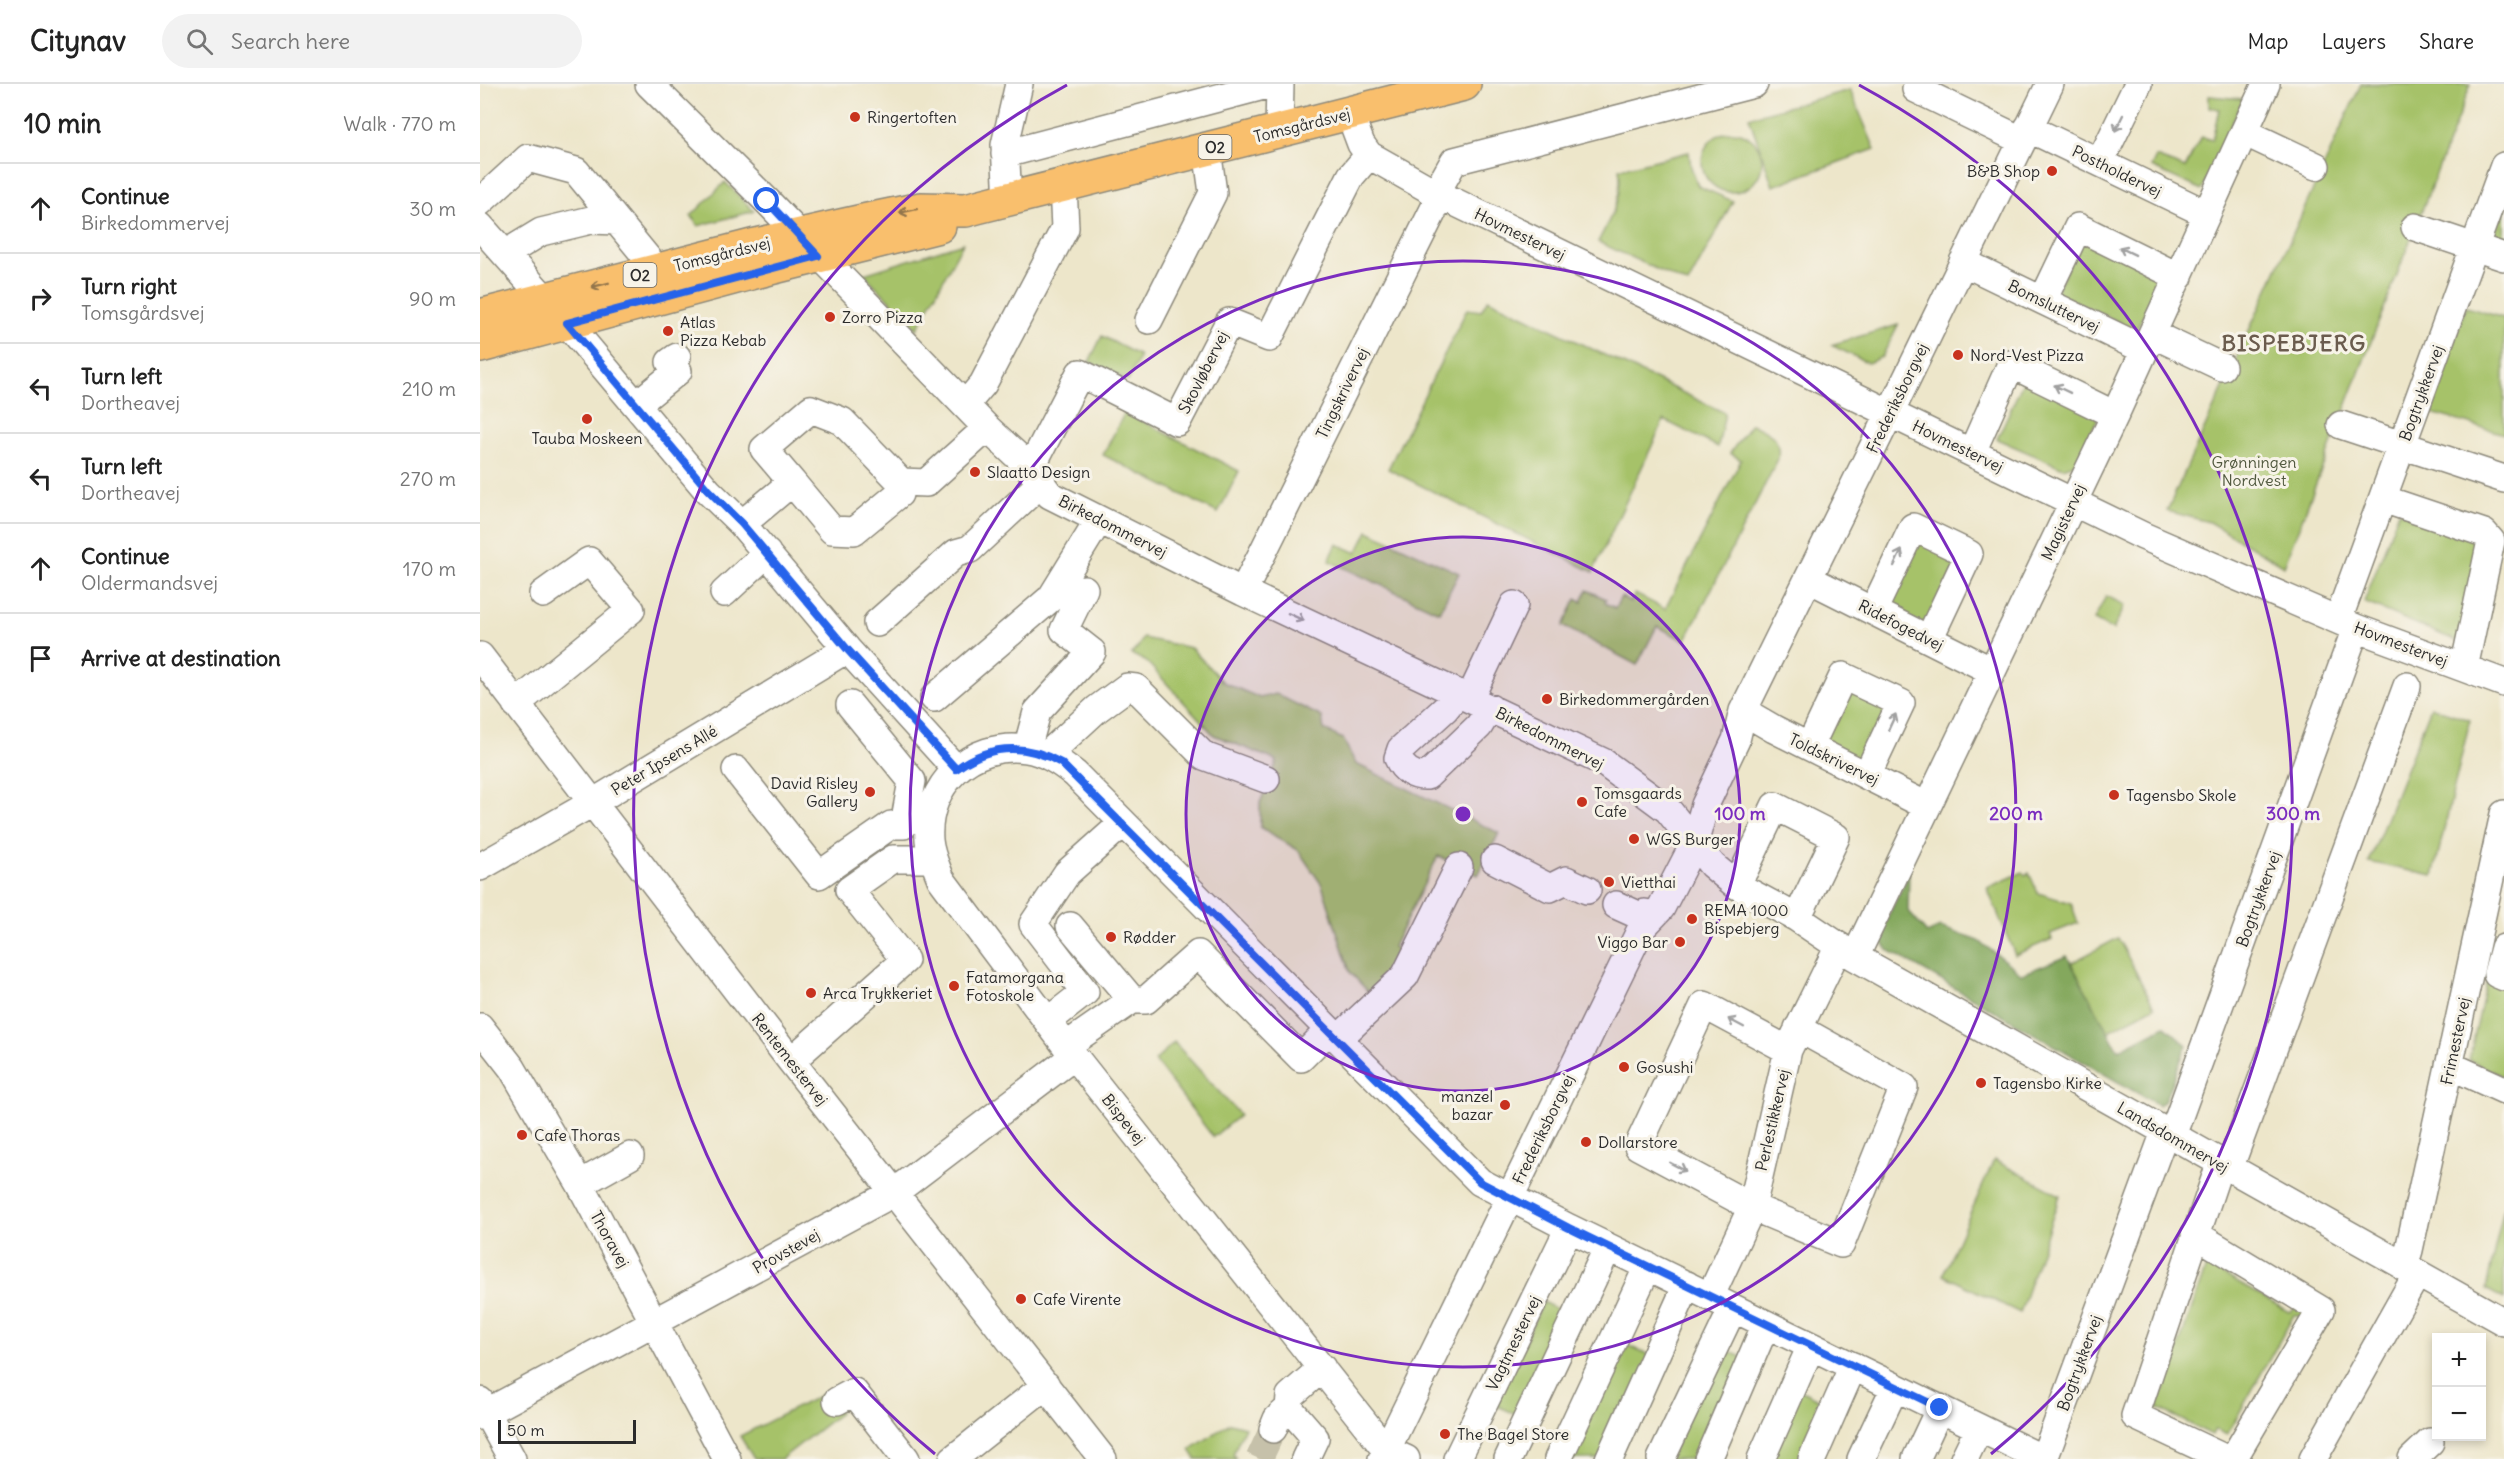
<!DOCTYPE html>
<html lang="en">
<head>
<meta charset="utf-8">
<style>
	body { margin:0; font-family:Delius,sans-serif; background:#f2f2f2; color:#222 }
	.controls { position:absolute; right:18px; bottom:18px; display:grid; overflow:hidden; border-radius:0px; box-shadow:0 3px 9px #0003 }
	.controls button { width:54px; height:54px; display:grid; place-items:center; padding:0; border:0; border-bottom:2px solid #e0e0e0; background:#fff; color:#222; font:30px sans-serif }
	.scale { position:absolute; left:18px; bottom:15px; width:138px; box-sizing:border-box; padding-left:6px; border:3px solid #2b2b2b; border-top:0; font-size:16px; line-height:21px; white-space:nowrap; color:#2b2b2b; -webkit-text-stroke:4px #f7f3e8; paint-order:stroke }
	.stop { position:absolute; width:18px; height:18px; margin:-14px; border:4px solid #2563eb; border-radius:50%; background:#fff }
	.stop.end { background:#2563eb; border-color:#fff; box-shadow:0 2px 6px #0008 }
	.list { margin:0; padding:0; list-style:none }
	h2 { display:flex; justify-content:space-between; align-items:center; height:78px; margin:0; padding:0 24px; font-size:26px }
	h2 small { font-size:20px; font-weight:400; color:#767676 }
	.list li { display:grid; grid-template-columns:39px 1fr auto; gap:18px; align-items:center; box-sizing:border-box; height:90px; padding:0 24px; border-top:2px solid #e0e0e0 }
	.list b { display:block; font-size:22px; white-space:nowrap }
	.list p { margin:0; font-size:20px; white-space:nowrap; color:#767676 }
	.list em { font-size:20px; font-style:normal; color:#767676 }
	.icon { flex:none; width:33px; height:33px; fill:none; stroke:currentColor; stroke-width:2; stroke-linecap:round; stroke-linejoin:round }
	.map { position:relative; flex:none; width:2024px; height:1375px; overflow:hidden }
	header { display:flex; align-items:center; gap:36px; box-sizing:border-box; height:84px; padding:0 30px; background:#fff; border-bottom:2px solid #e0e0e0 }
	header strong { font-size:28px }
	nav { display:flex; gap:33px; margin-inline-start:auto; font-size:21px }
	.search { width:420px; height:54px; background:#f2f2f2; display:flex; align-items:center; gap:15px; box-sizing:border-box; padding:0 21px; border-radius:33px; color:#767676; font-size:22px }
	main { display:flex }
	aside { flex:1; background:#fff }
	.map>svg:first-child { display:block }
	.green { fill:#a6c269; stroke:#68764a; stroke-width:1.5 }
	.forest { fill:#84a85d; stroke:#586a44; stroke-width:1.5 }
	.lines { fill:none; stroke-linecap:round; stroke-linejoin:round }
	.minor-tunnel { stroke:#c6c1aa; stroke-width:27; stroke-dasharray:27 14; stroke-linecap:butt }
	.minor-casing { stroke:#8c887a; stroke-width:30 }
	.major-casing { stroke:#8c887a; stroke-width:36 }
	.minor { stroke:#fff; stroke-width:27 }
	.major { stroke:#f9bf6d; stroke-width:33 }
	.oneway { stroke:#a0a0a0 }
	.oneway2 { stroke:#92754c }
	.route { stroke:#2563eb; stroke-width:8 }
	.ring { fill:none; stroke:#7b2cbf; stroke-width:3 }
	.poi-dot { fill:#c8321e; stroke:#f7f3e8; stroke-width:2 }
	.labels { text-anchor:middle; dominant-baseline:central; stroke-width:6; stroke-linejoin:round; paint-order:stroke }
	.shield { fill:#f7f3e8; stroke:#686764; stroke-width:1.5 }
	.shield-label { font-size:15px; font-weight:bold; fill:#2b2b2b }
	.poi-label { font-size:16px; fill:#2b2b2b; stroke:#f7f3e8; text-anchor:start }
	.street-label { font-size:16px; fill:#2b2b2b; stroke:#f7f3e8 }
	.park-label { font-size:16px; fill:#50583e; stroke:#f7f3e8 }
	.district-label { font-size:22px; font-weight:bold; letter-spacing:1.5px; fill:#6b5c4e; stroke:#f7f3e8 }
	.centre { fill:#7b2cbf; stroke:#f7f3e8; stroke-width:3 }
	.ring-label { font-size:18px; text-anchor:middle; font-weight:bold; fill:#7b2cbf; stroke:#f7f3e8; stroke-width:6; stroke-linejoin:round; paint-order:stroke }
</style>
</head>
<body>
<header>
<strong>Citynav</strong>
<div class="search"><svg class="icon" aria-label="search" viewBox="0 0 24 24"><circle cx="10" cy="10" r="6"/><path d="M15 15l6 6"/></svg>Search here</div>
<nav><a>Map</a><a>Layers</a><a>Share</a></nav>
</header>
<main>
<aside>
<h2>10 min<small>Walk · 770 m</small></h2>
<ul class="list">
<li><svg class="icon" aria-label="ahead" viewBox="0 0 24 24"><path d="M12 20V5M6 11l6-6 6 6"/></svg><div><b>Continue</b><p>Birkedommervej</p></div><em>30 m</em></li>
<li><svg class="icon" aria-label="right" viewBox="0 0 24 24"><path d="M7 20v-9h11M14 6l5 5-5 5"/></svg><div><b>Turn right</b><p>Tomsgårdsvej</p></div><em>90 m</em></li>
<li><svg class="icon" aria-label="left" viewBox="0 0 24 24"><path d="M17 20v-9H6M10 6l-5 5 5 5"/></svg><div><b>Turn left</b><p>Dortheavej</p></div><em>210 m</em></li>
<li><svg class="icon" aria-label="left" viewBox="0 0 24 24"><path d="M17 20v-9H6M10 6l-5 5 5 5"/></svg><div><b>Turn left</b><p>Dortheavej</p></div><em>270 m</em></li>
<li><svg class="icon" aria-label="ahead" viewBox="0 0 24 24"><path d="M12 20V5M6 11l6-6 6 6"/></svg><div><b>Continue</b><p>Oldermandsvej</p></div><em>170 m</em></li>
<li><svg class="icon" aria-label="arrive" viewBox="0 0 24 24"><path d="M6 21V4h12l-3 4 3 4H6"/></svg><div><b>Arrive at destination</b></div></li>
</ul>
</aside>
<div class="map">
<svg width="2024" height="1375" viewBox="0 0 2024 1375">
	<rect width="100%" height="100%" fill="#f7f3e8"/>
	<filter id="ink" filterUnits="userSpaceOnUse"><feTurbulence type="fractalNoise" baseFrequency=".0167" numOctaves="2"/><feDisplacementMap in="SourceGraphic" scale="12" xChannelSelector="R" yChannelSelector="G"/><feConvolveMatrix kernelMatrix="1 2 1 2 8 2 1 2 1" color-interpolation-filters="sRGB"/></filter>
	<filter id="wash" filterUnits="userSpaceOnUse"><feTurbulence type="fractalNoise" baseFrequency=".008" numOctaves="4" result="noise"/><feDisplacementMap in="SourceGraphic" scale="24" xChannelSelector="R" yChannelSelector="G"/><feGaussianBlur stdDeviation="1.35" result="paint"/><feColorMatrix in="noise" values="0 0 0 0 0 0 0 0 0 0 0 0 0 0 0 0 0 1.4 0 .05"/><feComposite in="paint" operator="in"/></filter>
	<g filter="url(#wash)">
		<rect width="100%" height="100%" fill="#ede6ca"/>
		<path class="green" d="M1881,0H1991L1804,482L1729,438L1687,427Z
			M1370,6L1395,65L1293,102L1269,33Z
			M1729,12L1763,15L1722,106L1671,83L1676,73L1705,84L1721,53L1732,56L1739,25L1729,23Z
			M1222 78a30 30 0 1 1 60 0a30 30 0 1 1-60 0Z
			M1209,68L1211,83L1218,102L1253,117L1208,200L1118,158C1130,134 1144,113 1139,85Z
			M245,98L274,127L218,142L211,132Z
			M2024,123V156L2014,153Z
			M1602,149L1684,189L1656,246L1576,209Z
			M483,159L437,245L384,190Z
			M1008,215L1245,329L1238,363L1184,336L1113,488L908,385L987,225L1001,227Z
			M1986,223L2024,234V350L1948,328Z
			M1418,241L1402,273L1388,279L1351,261Z
			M622,252L660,272L648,297L609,278Z
			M1545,294L1620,330L1595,380L1583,384L1517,355Z
			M645,328L759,387L738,429L623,371Z
			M1271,340C1289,349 1301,352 1298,375L1205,557L1177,542L1157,581L1083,542L1096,515L1102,518L1107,506L1126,515L1125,519L1135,524L1141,513L1151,518L1155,510L1185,525L1261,376L1250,369Z
			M1919,427L2004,456L1979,558L1884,518Z
			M888,447L979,489L959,528L849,477L857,460L877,469Z
			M1438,449L1482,470L1446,544L1401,522Z
			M1626,512L1645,521L1633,546L1614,536Z
			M663,554L711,564L743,598L780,614L796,610L842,633L844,646L863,655L876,680L1019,749L998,791L958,772L913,863L929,871L893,913L870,888L842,801L818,766L780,743V719L797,677L734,651L667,578L651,570L658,563Z
			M1365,597L1414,620L1384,681L1337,658Z
			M1951,623L1990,636L1953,792L1889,778Z
			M1543,788L1545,791L1549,789L1558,809L1591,819L1598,839L1570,850L1572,855L1535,871L1507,804Z
			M1638,854L1674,923L1627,948L1591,879Z
			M2008,892L2024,899V993L1989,976Z
			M694,958L760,1031L733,1053L675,977Z
			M1514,1076L1580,1111L1540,1229L1463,1191Z
			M2024,1123V1215L2006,1205Z
			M1724,1168L1732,1169L1727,1181L1809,1228L1822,1219L1826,1235L1814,1231L1747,1351L1735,1345L1732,1351L1678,1324L1669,1333L1666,1315L1678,1322L1726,1183L1719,1173Z
			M1063,1218L1090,1232L1043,1333L1015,1321Z
			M1141,1258L1172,1272L1125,1375H1088Z
			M1239,1263L1266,1275L1222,1375H1189Z
			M1320,1306L1346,1319L1322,1375H1289Z
			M345,1309L360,1329L301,1375H274L260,1352Z
			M750,1339L765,1343L753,1370L756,1375H716L710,1366Z"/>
		<path class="forest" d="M1429,789L1428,827L1447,849L1460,843L1499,857L1542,890L1587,872L1638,966L1685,942L1707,961L1684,1018L1678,1021L1408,866L1398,853Z"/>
	</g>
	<g filter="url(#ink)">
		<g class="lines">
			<path class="minor-tunnel" d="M779,1375L793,1345"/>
			<defs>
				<path id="minor" d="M169,0L287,117L507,344L547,381L570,411L763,508L1123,678L1188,726L1232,781L1256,801L1317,834L1375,873L2024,1238
					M1436,5L1541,56
					M869,28L881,60L889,71L956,109L1663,452L1876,544L2024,599
					M1548,44L1727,130
					M799,47L800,0
					M1764,48L1836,82
					M525,70L791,0
					M1620,78L1658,0
					M956,109L974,77L1274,0
					M528,116L525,61L539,0
					M0,118L48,74L96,87L178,187
					M0,142L65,215
					M1935,143L2024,173
					M25,170L61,148L111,136L137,137
					M1483,178L1665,266
					M1563,216L1598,143L1699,193
					M669,236L733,109L727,65
					M87,239L228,407L262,440L367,565L476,685
					M1672,250L1742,283
					M156,321L198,287L190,278L197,273
					M485,321L503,300L585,144L583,102
					M1861,341L2024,395
					M1492,368L1531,280L1635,331
					M547,381L557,372L600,289L697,338L749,238L789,254L871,92L889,71
					M312,398L352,446L374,447L419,410L421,398
					M1903,415L2004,449L2011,457L1984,584
					M262,440L312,398L284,365L331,325L362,337L421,398L446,399L507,344
					M1329,495L1512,587
					M763,508L961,111
					M244,509L287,469
					M1393,527L1433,443L1489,470L1449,555
					M1858,536L2024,82
					M397,539L476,469L490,465L562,398
					M0,572L311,977L623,1375
					M978,609L965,625L921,665L918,674C923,686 934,693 947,692L999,642L1010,624
					M454,614L571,514L619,436
					M990,614L1034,521
					M36,620L151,526L109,477L63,510
					M1263,627L1294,645L1447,722
					M1330,662L1363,592L1421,619L1387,691
					M547,665L557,628L612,568L584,546L604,505
					M567,671L617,625L647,603L656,604L724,672L786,695
					M256,686L339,791L411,741H424L432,697L370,621
					M1015,776L1070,804L1086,796L1107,806
					M0,783L114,718L367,565
					M1264,787L1295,722L1356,753L1317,834
					M1136,821L1169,836
					M590,842L652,916
					M1161,845L1181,824L1214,760L1225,721L1256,656L1263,627L1410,329L1570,0
					M2024,864L2017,890L2024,893
					M1375,873L1635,331L1786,0
					M568,937L605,908L553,840L587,789L643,739
					M0,943L32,984L100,1100L247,1375
					M858,955L925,892L979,783
					M586,962L652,916H666L718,870L821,974L849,946
					M1308,966L1224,921L1158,1062L1272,1123L1361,1160L1424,1003L1318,944
					M311,977L425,876L369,806L413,775H452
					M1969,981L2024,1006
					M1692,1052L1876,544
					M1740,1080L1655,1332L1746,1375
					M1749,1085L1927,602
					M100,1100L150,1072
					M1715,1150L1841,1226L1753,1375
					M1924,1183L1929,1166L2024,730
					M1230,1213L1272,1123L1308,966L1359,862
					M0,1317L32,1375
					M357,1317L374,1308L426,1375
					M0,1332L415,1108L594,972
					M793,1345L797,1335L809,1324
					M473,1375L566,1301
					M825,1375L835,1354L809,1324L810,1312L842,1284
					M902,1375L1161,845L1165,829
					M926,1375L906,1366L586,962L461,795C456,782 450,770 449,756C445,701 491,657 546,665C565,668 580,678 595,690L1000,1098L1089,1144L1563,1375
					M977,1375L1089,1144
					M1028,1375L1128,1163
					M1078,1375L1168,1182
					M1129,1375L1207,1201
					M1181,1375L1253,1224
					M1228,1375L1286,1240
					M1281,1375L1331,1262
					M1332,1375L1373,1282
					M1381,1375L1415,1303
					M1436,1375L1460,1324
					M1484,1375L1499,1344
					M1564,1375L1685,1048
					M1833,1375L1937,1190
					M1932,1375L1950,1358"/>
				<path id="major" d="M0,232L276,161L387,136L441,125L486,126L497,123L984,0
					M0,262L290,184L459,142"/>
			</defs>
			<use href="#minor" class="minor-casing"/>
			<use href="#major" class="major-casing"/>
			<use href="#minor" class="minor"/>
			<use href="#major" class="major"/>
		</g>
		<defs><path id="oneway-shaft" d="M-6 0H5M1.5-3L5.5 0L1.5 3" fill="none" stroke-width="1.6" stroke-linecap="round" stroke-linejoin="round" transform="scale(1.5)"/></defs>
		<g class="oneway">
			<use href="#oneway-shaft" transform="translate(1639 39) rotate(116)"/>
			<use href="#oneway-shaft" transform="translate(1647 167) rotate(-154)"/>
			<use href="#oneway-shaft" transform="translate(1582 305) rotate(-154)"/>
			<use href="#oneway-shaft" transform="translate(1418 474) rotate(-64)"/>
			<use href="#oneway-shaft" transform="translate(816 533) rotate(25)"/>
			<use href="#oneway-shaft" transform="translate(1412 638) rotate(-65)"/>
			<use href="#oneway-shaft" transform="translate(1256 939) rotate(-152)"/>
			<use href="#oneway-shaft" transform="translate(1198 1083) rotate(28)"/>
		</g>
		<g class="oneway2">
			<use href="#oneway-shaft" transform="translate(428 127) rotate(168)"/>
			<use href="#oneway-shaft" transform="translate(120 201) rotate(166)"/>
		</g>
	</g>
	<g class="lines" filter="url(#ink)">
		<path class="route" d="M287,117L338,172L87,239L228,406L262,440L367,565L476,685C510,660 545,659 581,679L1000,1098L1089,1144L1460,1324"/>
	</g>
	<circle cx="983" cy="730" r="277" fill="#7b2cbf" fill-opacity=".12"/>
	<g class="ring">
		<circle cx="983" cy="730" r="277"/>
		<circle cx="983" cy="730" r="553"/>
		<path d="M455 1370A830 830 0 0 1 587 1M1379 1A830 830 0 0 1 1511 1370"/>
	</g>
	<g class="poi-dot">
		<circle cx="375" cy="33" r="6"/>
		<circle cx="1572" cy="87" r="6"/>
		<circle cx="350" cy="233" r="6"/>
		<circle cx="188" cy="247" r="6"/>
		<circle cx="1478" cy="271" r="6"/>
		<circle cx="107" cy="335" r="6"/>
		<circle cx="495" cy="388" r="6"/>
		<circle cx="1067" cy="615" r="6"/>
		<circle cx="390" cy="708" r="6"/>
		<circle cx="1634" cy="711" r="6"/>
		<circle cx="1102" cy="718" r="6"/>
		<circle cx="1154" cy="755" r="6"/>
		<circle cx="1129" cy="798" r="6"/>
		<circle cx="1212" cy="835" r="6"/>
		<circle cx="631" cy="853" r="6"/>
		<circle cx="1200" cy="858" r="6"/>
		<circle cx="474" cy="902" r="6"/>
		<circle cx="331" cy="909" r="6"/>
		<circle cx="1144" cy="983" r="6"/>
		<circle cx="1501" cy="999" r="6"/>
		<circle cx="1025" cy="1021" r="6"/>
		<circle cx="42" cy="1051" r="6"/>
		<circle cx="1106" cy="1058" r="6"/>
		<circle cx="541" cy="1215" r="6"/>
		<circle cx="965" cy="1350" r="6"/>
	</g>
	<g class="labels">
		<g class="shield">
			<rect x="718.5" y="51" width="33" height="24" rx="4.5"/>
			<rect x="143.5" y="179" width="33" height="24" rx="4.5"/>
		</g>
		<g class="shield-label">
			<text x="735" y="63">O2</text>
			<text x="160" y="191">O2</text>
		</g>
		<g class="poi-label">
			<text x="387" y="33">Ringertoften</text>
			<text x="1560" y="87" text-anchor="end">B&amp;B Shop</text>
			<text x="362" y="233">Zorro Pizza</text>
			<text x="200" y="238">Atlas<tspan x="200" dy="18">Pizza Kebab</tspan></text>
			<text x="1490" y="271">Nord-Vest Pizza</text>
			<text x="107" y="354" text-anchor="middle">Tauba Moskeen</text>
			<text x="507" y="388">Slaatto Design</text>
			<text x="1079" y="615">Birkedommergården</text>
			<text x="378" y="699" text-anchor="end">David Risley<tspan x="378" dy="18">Gallery</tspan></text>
			<text x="1114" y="709">Tomsgaards<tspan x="1114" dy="18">Cafe</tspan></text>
			<text x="1646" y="711">Tagensbo Skole</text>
			<text x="1166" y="755">WGS Burger</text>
			<text x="1141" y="798">Vietthai</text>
			<text x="1224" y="826">REMA 1000<tspan x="1224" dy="18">Bispebjerg</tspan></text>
			<text x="643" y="853">Rødder</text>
			<text x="1188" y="858" text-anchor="end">Viggo Bar</text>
			<text x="486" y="893">Fatamorgana<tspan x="486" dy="18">Fotoskole</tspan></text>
			<text x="343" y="909">Arca Trykkeriet</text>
			<text x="1156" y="983">Gosushi</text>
			<text x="1513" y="999">Tagensbo Kirke</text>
			<text x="1013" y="1012" text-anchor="end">manzel<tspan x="1013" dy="18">bazar</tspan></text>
			<text x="54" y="1051">Cafe Thoras</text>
			<text x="1118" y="1058">Dollarstore</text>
			<text x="553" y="1215">Cafe Virente</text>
			<text x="977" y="1350">The Bagel Store</text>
		</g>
		<g class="street-label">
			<text transform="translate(822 41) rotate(-14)">Tomsgårdsvej</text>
			<text transform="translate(1637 87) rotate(26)">Postholdervej</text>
			<text transform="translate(1040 150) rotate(26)">Hovmestervej</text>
			<text transform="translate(242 170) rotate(-14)">Tomsgårdsvej</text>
			<text transform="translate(1574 222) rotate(26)">Bomsluttervej</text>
			<text transform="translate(723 288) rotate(-63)">Skovløbervej</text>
			<text transform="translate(862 309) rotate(-64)">Tingskrivervej</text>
			<text transform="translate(1941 309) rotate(-70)">Bogtrykkervej</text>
			<text transform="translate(1417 314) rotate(-64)">Frederiksborgvej</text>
			<text transform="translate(1478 362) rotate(26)">Hovmestervej</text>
			<text transform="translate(1583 438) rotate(-65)">Magistervej</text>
			<text transform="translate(633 442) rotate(27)">Birkedommervej</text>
			<text transform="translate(1421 541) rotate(27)">Ridefogedvej</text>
			<text transform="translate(1921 560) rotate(21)">Hovmestervej</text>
			<text transform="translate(1070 654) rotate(27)">Birkedommervej</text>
			<text transform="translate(1354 675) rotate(26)">Toldskrivervej</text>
			<text transform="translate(184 676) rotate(-31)">Peter Ipsens Allé</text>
			<text transform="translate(1778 815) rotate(-70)">Bogtrykkervej</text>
			<text transform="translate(1975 957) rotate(-78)">Frimestervej</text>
			<text transform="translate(310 975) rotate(52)">Rentemestervej</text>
			<text transform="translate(644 1035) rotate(52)">Bispevej</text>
			<text transform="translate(1292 1036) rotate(-77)">Perlestikkervej</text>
			<text transform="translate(1063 1045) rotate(-64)">Frederiksborgvej</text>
			<text transform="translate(1693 1053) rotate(30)">Landsdommervej</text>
			<text transform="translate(130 1155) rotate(61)">Thoravej</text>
			<text transform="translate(306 1167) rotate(-29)">Provstevej</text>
			<text transform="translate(1033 1259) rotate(-64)">Vagtmestervej</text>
			<text transform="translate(1599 1279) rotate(-70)">Bogtrykkervej</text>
		</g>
		<g class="park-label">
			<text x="1774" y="378">Grønningen<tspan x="1774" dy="18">Nordvest</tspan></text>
		</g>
		<g class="district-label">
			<text x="1814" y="259">BISPEBJERG</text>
		</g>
	</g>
	<circle cx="983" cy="730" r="9" class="centre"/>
	<g class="ring-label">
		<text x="1260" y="736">100 m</text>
		<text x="1536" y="736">200 m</text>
		<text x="1813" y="736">300 m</text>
	</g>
</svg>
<div class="controls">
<button>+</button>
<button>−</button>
</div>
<div class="scale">50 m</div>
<div class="stop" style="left:287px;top:117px"></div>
<div class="stop end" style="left:1460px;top:1324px"></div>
</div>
</main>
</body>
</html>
